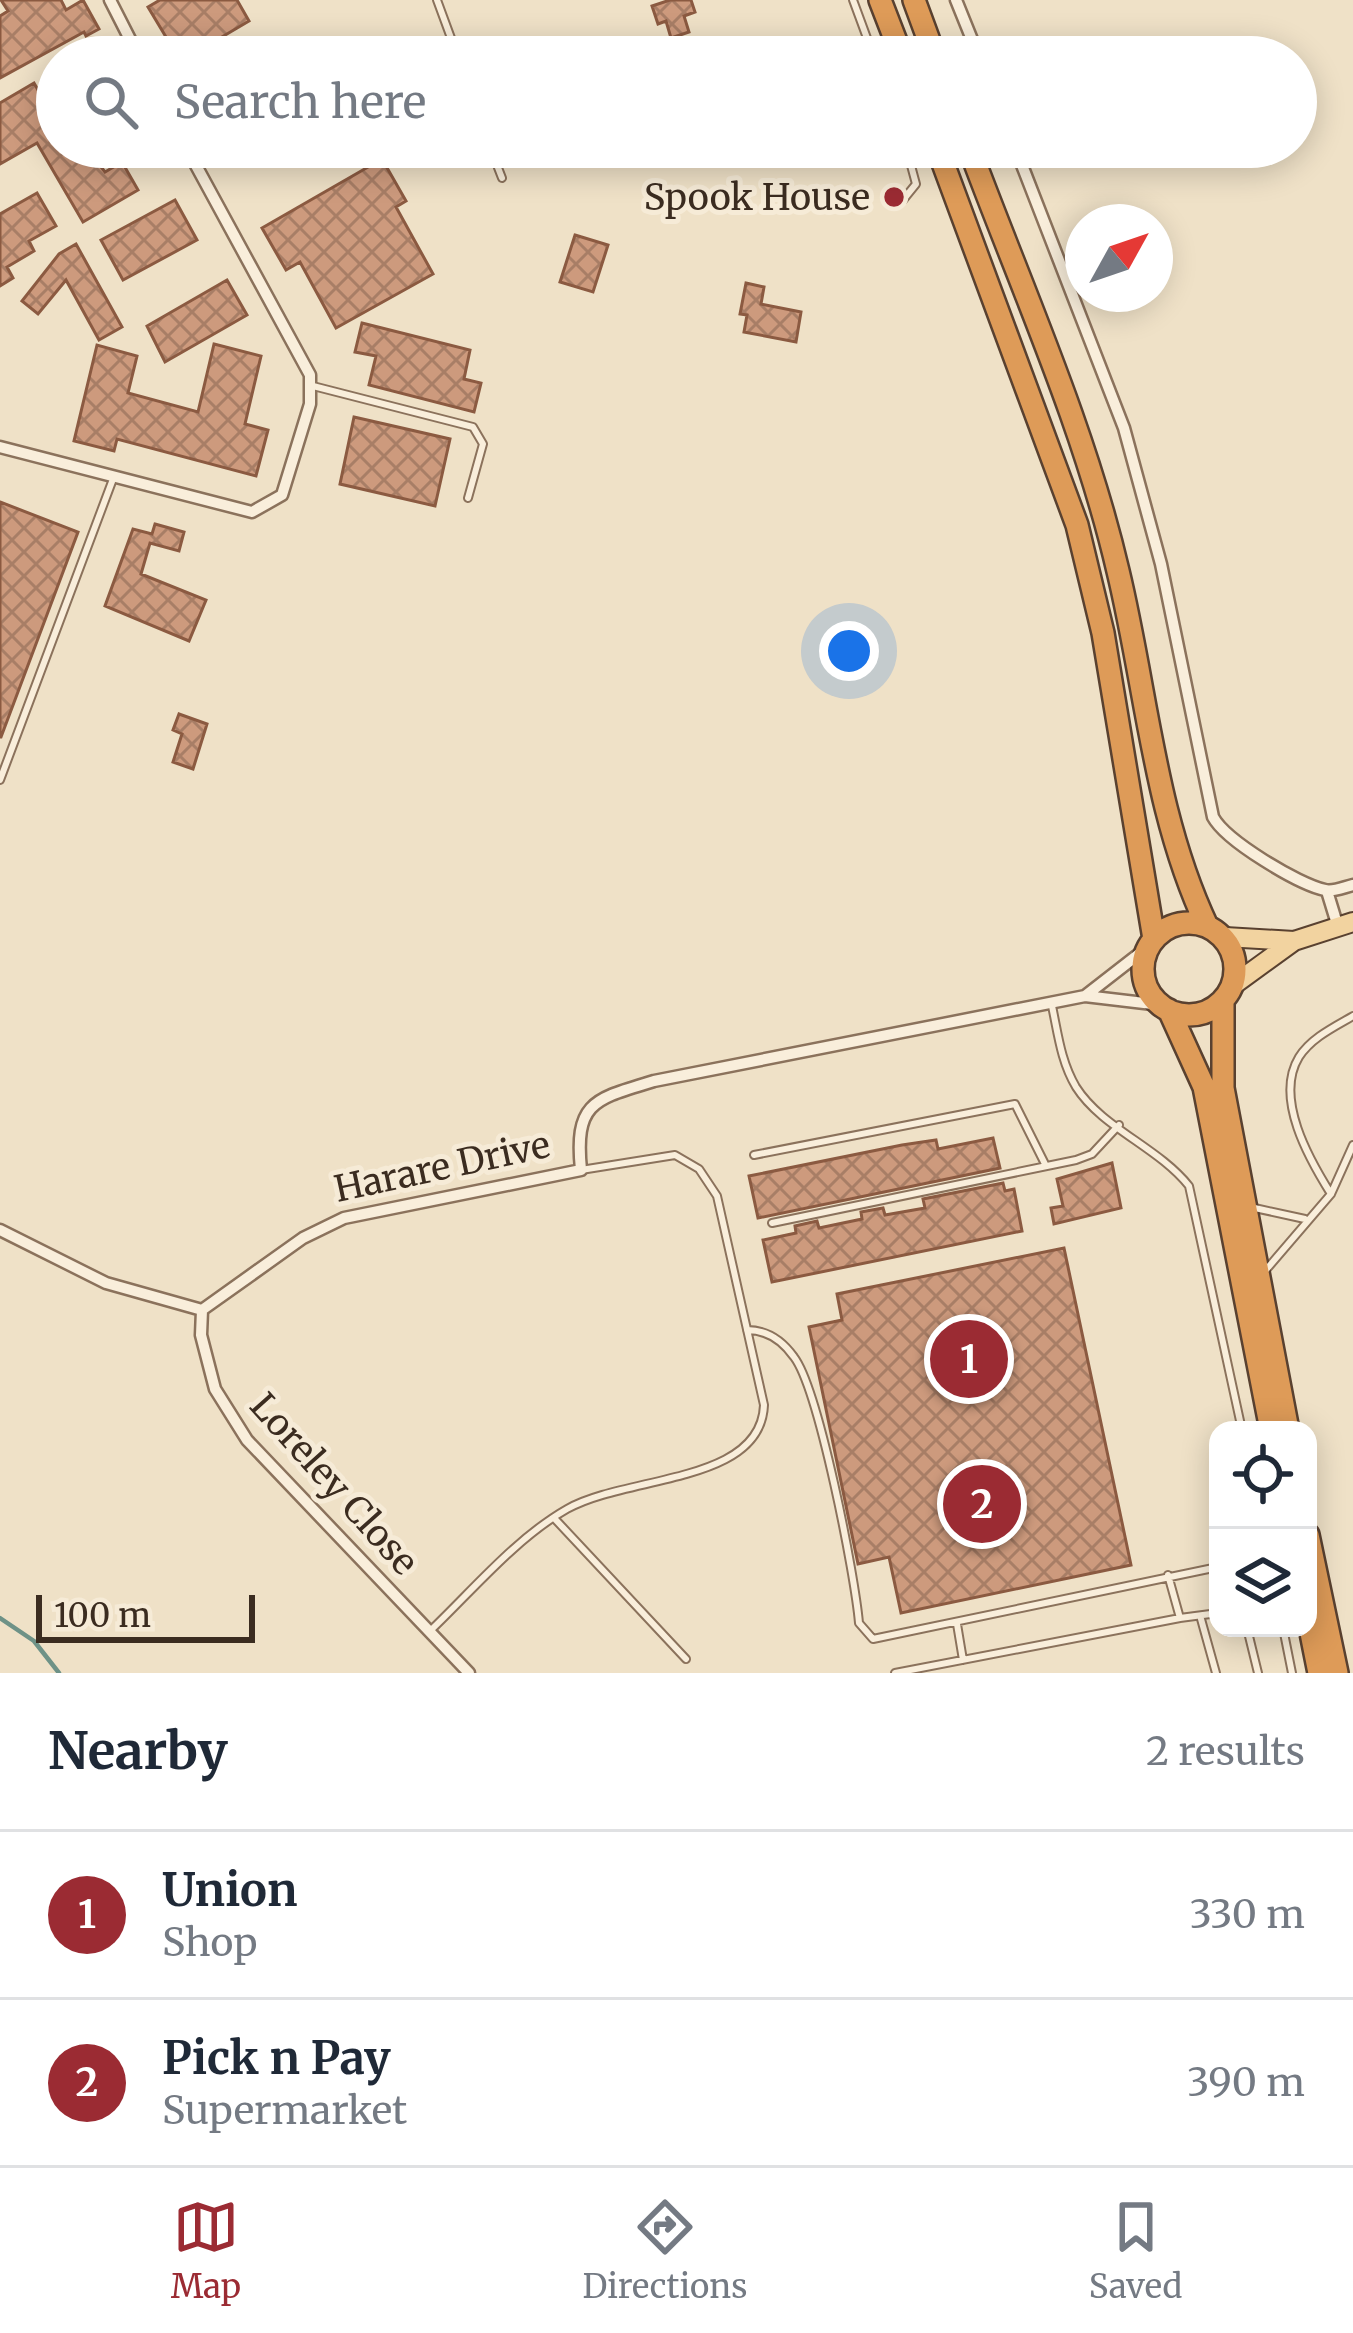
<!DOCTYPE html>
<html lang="en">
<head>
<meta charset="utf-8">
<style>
	body { margin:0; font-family:Merriweather,serif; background:#f2f2f3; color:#1f2937 }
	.controls { position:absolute; right:36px; bottom:36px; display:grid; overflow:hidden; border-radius:24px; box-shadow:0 6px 30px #0003 }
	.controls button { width:108px; height:108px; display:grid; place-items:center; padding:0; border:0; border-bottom:3px solid #e0e1e3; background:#fff; color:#1f2937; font:60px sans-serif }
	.compass { position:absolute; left:1065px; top:204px; width:108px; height:108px; border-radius:50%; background:#fff; box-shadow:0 6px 30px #0003; rotate:50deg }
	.scale { position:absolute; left:36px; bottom:30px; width:219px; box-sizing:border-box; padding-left:12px; border:6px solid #3b2c20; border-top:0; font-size:33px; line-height:42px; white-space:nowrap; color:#3b2c20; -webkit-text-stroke:9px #f6ebd7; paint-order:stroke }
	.you { position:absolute; left:849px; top:651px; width:42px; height:42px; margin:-30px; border:9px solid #fff; border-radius:50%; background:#1a73e8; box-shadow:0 0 0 18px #1a73e833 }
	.badge { display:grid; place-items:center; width:78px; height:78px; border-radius:50%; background:#9b2b33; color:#fff; font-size:39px; font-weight:700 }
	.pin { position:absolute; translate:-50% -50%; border:6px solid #fff; box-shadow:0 3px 12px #0006 }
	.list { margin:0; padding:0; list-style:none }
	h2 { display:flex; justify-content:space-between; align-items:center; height:156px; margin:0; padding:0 48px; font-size:51px }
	h2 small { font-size:39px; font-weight:400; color:#747a83 }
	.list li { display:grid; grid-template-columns:78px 1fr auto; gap:36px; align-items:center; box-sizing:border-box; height:168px; padding:0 48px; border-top:3px solid #e0e1e3 }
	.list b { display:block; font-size:45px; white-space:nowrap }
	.list p { margin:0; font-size:39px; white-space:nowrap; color:#747a83 }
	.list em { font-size:39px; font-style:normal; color:#747a83 }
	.icon { flex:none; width:66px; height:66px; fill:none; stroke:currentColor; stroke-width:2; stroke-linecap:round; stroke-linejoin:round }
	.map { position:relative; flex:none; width:1353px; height:1673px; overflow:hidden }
	.search { position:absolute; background:#fff; box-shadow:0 6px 30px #0003; left:36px; right:36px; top:36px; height:132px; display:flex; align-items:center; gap:30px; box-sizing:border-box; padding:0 42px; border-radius:66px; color:#747a83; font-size:45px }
	.sheet { height:492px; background:#fff }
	nav { display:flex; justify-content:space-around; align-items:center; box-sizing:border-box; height:168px; border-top:3px solid #e0e1e3; background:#fff; font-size:33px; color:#747a83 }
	nav a { display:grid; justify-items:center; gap:6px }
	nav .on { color:#9b2b33 }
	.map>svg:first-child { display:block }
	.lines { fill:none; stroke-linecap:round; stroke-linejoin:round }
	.stream { stroke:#6e9287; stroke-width:4.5 }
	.building { fill:url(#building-cross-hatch); stroke:#8b5a41; stroke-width:3 }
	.lane-casing { stroke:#8b725c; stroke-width:10 }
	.street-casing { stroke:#8b725c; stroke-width:15 }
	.primary-casing { stroke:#594130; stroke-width:22 }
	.highway-casing { stroke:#594130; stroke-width:26 }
	.lane { stroke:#f9eedb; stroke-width:6 }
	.street { stroke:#f9eedb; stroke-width:10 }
	.primary { stroke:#f2d3a0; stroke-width:18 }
	.highway { stroke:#de9b58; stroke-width:21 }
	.poi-dot { fill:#9b2b33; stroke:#f6ebd7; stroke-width:4.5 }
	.labels { text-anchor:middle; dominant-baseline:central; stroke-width:10; stroke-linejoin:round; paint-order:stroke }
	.poi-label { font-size:36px; fill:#3b2c20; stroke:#f6ebd7; text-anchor:end }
	.street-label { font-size:36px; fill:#3b2c20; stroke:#f6ebd7 }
</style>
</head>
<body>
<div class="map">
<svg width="1353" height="1673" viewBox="0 0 1353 1673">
	<defs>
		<pattern id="building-cross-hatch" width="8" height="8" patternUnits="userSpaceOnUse" patternTransform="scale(3)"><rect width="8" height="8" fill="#cd9a7d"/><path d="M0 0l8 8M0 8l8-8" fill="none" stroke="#a87e66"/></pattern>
	</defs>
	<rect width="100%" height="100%" fill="#efe1c7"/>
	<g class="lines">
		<path class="stream" d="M0,1618L34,1641L59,1673"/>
	</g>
	<path class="building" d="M1,0H61L66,10L83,0L99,29L86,36L84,32L0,78V16L8,11Z
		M160,0H237L249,21L188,57H178L148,7Z
		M670,0H691L695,12L684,16L689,32L671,38L666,21L658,24L652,6Z
		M34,83L57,123V147H86L105,172L122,162L138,190L83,222L37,143L0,164V103Z
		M382,159L406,201L396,207L433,274L336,328L300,262L286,270L262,228Z
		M37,193L56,226L29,241L34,251L7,267L13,278L0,286V214Z
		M175,200L197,240L123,280L101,240Z
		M575,235L608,245L593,292L560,282Z
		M76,244L122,327L99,340L66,280L38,314L22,301L59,254Z
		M227,280L247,315L165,362L147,326Z
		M746,283L764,287L761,304L801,312L796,342L744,332L747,315L740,314Z
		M362,323L470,350L464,379L481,383L474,412L369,385L376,356L355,352Z
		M214,344L261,356L245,424L268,430L256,476L117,439L114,451L74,441L97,345L137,356L128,393L198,412Z
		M354,417L450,439L435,506L340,484Z
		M0,502L78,532L1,737H0Z
		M155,524L184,532L179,551L150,543L141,574L206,600L189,641L105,606L133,529L152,534Z
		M179,714L207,724L193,769L173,762L182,734L173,730Z
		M993,1138L1000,1168L758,1218L749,1176L902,1145L936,1140L938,1149Z
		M1112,1163L1121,1208L1054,1224L1051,1208L1063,1206L1057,1179Z
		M1003,1183L1005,1191L1014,1189L1022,1231L772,1282L763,1240L796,1233L795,1226L817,1221L819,1228L862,1219L861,1212L883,1208L885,1215L925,1208L923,1199Z
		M1064,1248L1131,1565L901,1613L889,1557L858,1564L809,1327L842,1320L837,1294Z"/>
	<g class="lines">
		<defs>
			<path id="lane" d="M437,0L458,57
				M853,0L874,57
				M490,147L502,178
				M903,200L916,184L906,147
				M313,386L473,427L483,444L468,498
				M0,780L113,479
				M1052,1006C1058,1034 1061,1062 1076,1087C1102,1128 1158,1147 1189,1186L1242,1430
				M754,1155L1015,1104L1046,1166
				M1331,1194C1309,1159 1274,1098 1299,1057C1311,1038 1334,1027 1353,1016
				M1250,1207L1305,1219
				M772,1223L1076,1160L1092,1154L1119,1125
				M1265,1271L1331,1194L1353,1145
				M747,1330C767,1330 782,1340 794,1357C819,1390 855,1576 859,1623L873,1639L1218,1567
				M554,1518L686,1659
				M1168,1575L1180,1618L1218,1613
				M1201,1619L1216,1673
				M957,1624L963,1660
				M1247,1628L1258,1673
				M1283,1628L1292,1673
				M430,1631C472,1591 516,1538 567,1509C627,1475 761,1484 764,1405L717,1196L699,1169L675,1155L581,1170
				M895,1673L1180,1618"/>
			<path id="street" d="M110,0L139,57
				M956,0L979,57
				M1015,147L1124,428L1161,564L1213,817C1226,841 1298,884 1325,890C1334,892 1344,887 1353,885
				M0,447L252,512L282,495L310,404V375L186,147
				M1327,891L1338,927
				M1085,996L1148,947
				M0,1230L106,1283L202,1310L303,1238L344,1218L581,1170C574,1101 595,1099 654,1081L1085,996L1161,1005
				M202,1310L201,1335L215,1389L247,1440L469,1673"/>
			<path id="primary" d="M1225,937L1294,941
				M1232,986L1294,941L1353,922"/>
			<path id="highway" d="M880,0L902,57
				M914,0L935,57
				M937,147L1077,525L1103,633L1154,939
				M969,147C1021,287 1084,425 1118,571C1147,691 1154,814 1207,926
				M1143 969a46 46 0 1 1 92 0a46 46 0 1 1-92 0Z
				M1223,1000V1088L1288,1430
				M1169,1010L1204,1087L1271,1430
				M1308,1535L1337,1673
				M1308,1618L1319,1673"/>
		</defs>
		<use href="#lane" class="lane-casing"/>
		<use href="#street" class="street-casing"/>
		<use href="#primary" class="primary-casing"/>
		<use href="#highway" class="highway-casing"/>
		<use href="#lane" class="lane"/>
		<use href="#street" class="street"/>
		<use href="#primary" class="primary"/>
		<use href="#highway" class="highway"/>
	</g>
	<circle class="poi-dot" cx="894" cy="197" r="12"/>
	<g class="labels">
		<g class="poi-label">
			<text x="870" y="197">Spook House</text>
		</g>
		<g class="street-label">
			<text transform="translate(442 1167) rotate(-12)">Harare Drive</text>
			<text transform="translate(334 1484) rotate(48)">Loreley Close</text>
		</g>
	</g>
</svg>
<div class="controls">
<button><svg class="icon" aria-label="locate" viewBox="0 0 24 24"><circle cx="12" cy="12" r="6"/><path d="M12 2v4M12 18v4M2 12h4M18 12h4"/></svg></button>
<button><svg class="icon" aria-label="layers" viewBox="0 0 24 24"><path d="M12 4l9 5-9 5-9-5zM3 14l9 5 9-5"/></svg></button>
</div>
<svg class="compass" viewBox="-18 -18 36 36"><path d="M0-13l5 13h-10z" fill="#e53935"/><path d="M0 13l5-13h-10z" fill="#747a83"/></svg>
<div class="scale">100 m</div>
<div class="you"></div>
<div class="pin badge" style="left:969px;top:1359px">1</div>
<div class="pin badge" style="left:982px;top:1504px">2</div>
<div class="search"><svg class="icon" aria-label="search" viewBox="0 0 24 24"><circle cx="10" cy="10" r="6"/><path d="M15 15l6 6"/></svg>Search here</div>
</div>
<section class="sheet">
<h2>Nearby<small>2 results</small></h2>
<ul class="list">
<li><span class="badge">1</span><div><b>Union</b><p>Shop</p></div><em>330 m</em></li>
<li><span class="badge">2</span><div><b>Pick n Pay</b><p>Supermarket</p></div><em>390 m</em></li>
</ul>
</section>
<nav>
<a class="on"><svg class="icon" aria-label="map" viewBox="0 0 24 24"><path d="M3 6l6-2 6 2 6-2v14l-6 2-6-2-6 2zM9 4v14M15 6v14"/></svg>Map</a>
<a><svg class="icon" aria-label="directions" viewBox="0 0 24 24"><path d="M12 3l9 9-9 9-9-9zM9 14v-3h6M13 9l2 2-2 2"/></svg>Directions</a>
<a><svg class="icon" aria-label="saved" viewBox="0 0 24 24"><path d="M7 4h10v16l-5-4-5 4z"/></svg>Saved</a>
</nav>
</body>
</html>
